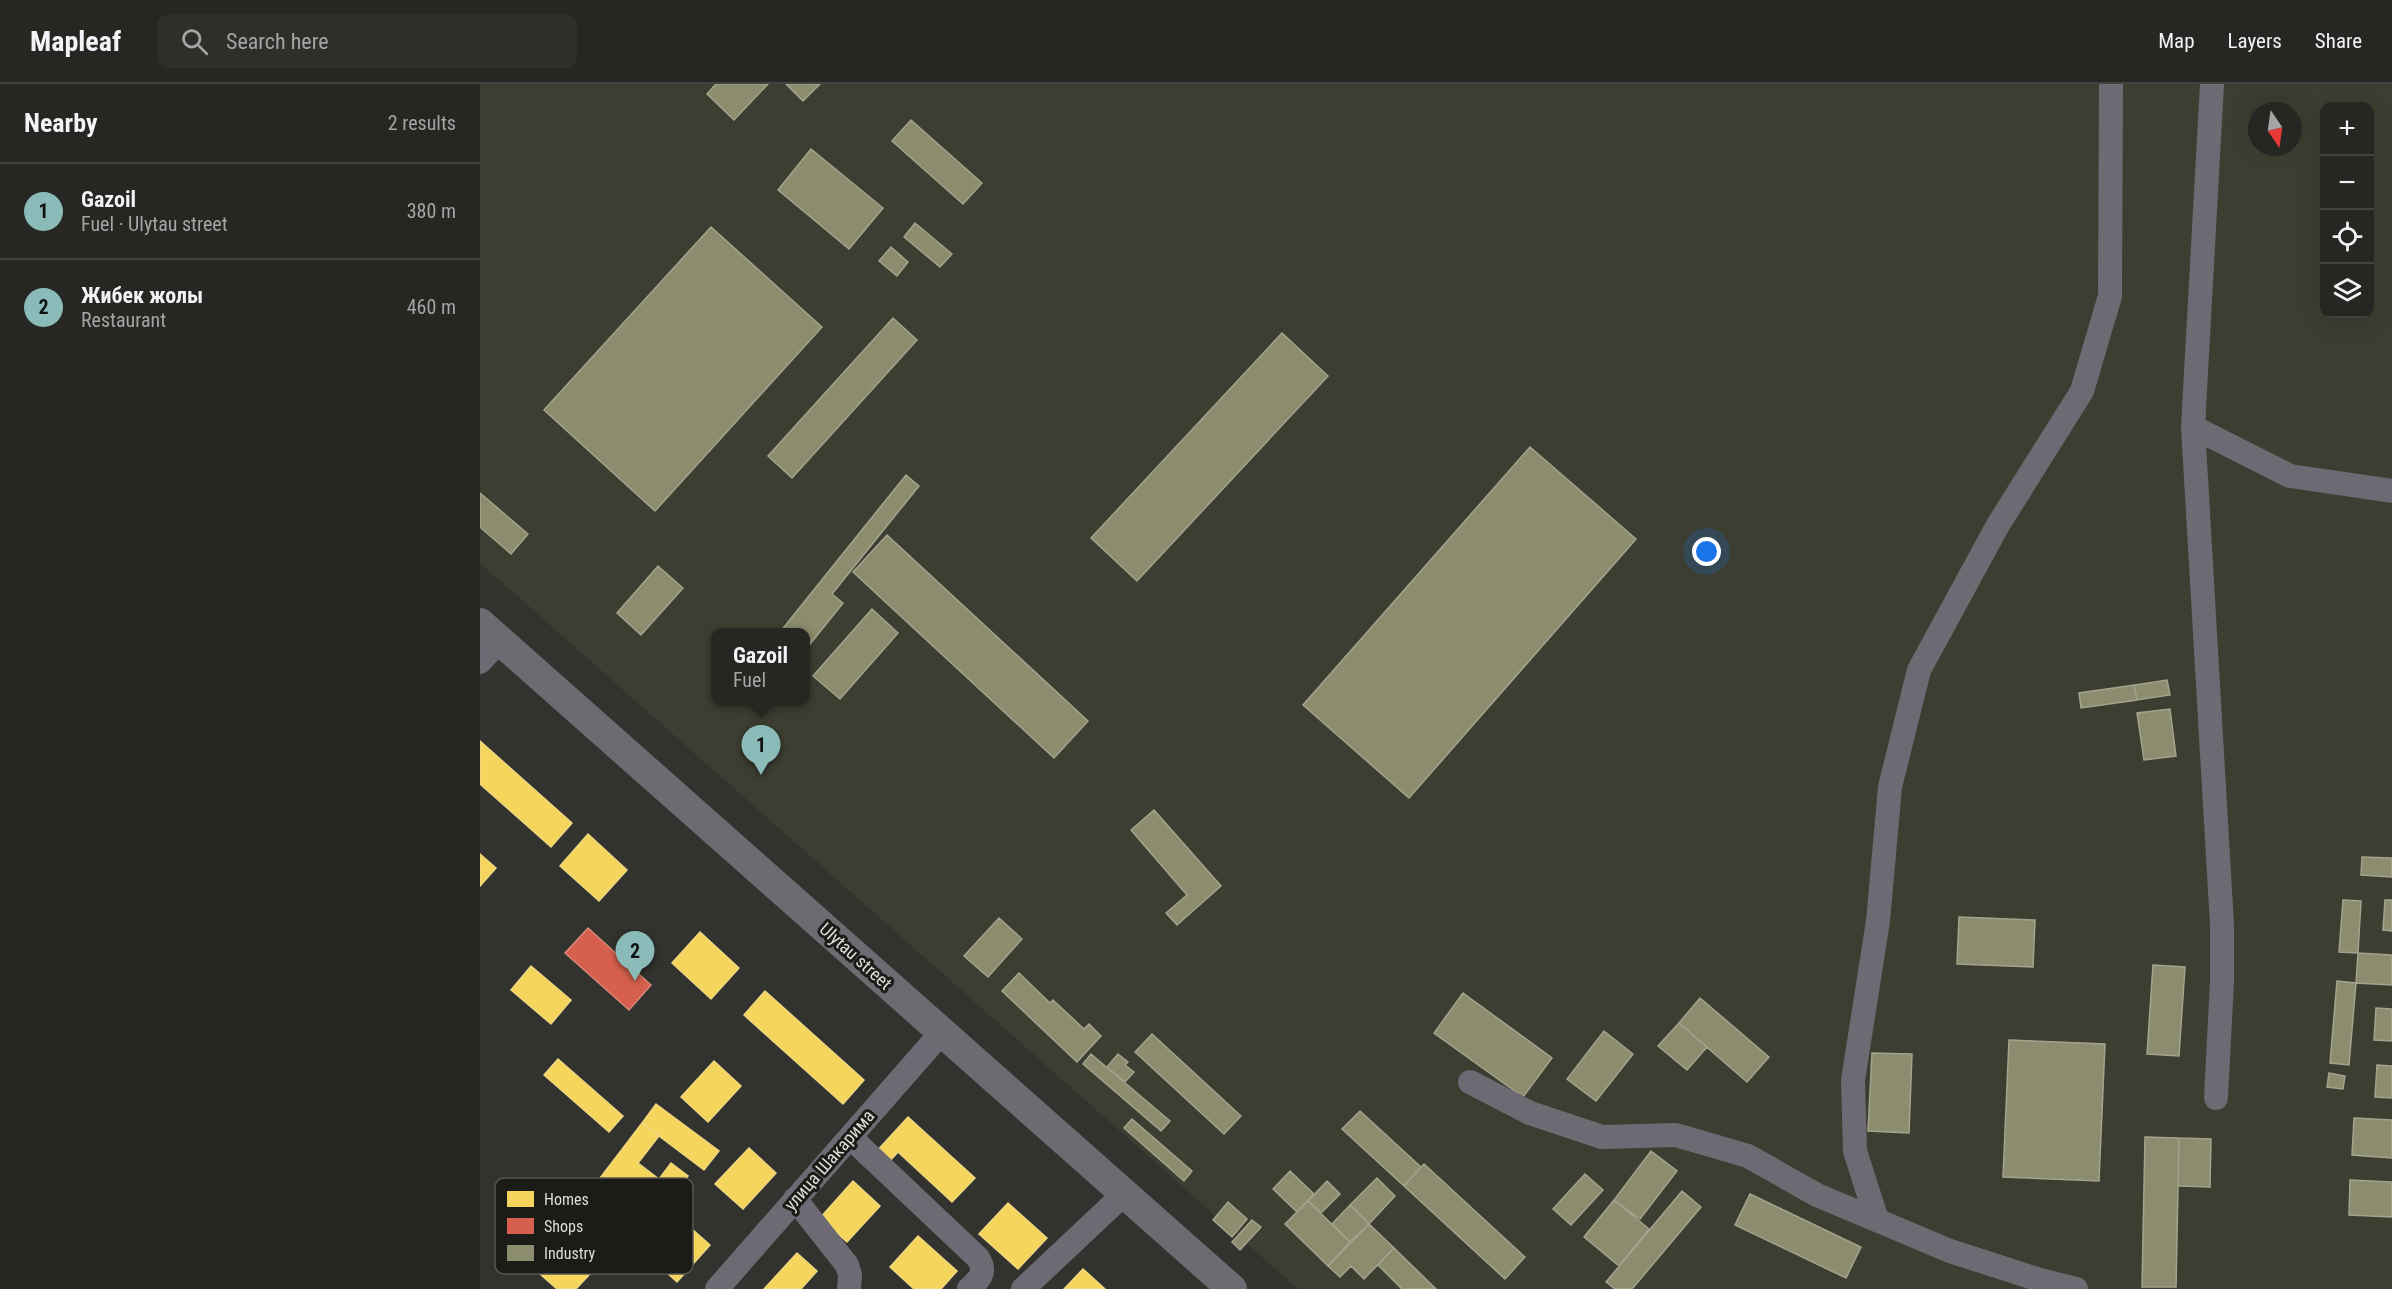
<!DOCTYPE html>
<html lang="en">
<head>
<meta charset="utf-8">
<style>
	body { margin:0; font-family:"Roboto Condensed",sans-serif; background:#2e2e2a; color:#f1f3f6 }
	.controls { position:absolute; right:18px; top:18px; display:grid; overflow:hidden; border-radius:12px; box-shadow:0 6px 24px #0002 }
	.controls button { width:54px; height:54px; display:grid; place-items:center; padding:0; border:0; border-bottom:2px solid #424340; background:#262622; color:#f1f3f6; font:30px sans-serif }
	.compass { position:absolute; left:1768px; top:18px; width:54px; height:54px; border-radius:50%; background:#262622; box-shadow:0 6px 24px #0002; rotate:167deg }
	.you { position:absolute; left:1227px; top:468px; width:21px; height:21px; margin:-15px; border:4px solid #fff; border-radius:50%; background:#1a73e8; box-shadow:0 0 0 9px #1a73e833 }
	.badge { display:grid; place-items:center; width:39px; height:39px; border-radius:50%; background:#8bbbb9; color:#111; font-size:20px; font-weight:700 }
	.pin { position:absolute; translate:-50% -50px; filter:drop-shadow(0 2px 3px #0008) }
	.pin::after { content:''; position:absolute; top:32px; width:21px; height:18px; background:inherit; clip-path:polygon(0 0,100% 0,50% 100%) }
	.popup { position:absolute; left:231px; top:544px; width:99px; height:78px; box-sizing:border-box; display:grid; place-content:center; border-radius:12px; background:#262622; filter:drop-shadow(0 2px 4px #0005); font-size:20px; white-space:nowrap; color:#a4a5a5 }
	.popup b { font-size:22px; color:#f1f3f6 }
	.popup::after { content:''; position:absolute; left:50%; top:100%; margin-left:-12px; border:12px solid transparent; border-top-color:#262622 }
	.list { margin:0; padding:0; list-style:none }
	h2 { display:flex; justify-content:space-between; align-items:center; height:78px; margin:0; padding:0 24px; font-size:26px }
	h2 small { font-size:20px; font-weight:400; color:#a4a5a5 }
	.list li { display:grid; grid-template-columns:39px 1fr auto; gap:18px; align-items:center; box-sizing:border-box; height:96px; padding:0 24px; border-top:2px solid #424340 }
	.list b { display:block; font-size:22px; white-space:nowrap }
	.list p { margin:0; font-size:20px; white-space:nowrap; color:#a4a5a5 }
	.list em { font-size:20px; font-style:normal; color:#a4a5a5 }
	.icon { flex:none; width:33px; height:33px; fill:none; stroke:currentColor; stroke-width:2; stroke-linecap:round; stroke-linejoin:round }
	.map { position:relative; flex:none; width:1912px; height:1205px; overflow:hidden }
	header { display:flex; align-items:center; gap:36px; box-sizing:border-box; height:84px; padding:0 30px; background:#262622; border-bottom:2px solid #424340 }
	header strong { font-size:28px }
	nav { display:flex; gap:33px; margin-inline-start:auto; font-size:21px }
	.search { width:420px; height:54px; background:#2e2e2a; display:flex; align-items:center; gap:15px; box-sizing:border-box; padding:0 21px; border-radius:12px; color:#a4a5a5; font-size:22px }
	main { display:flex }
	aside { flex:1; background:#262622 }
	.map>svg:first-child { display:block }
	.built { fill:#3c3e31; fill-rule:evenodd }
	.homes { fill:#f6d55c; stroke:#eed781; stroke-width:1.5 }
	.shops { fill:#d6604d; stroke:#d88677; stroke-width:1.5 }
	.industry { fill:#8c8c6e; stroke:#a4a48e; stroke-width:1.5 }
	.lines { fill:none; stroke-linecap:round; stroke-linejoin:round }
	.minor { stroke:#6e6a74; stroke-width:24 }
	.major { stroke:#6d6a72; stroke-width:30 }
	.labels { text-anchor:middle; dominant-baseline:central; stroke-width:6; stroke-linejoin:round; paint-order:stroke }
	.street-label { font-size:18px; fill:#dcddd8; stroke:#1b1c18 }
	.key { fill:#1b1c18; stroke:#555652; stroke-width:1.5 }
	.key-label { font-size:16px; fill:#dcddd8 }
</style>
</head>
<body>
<header>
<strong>Mapleaf</strong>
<div class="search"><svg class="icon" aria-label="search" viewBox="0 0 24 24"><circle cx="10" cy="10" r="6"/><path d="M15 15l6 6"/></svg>Search here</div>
<nav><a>Map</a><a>Layers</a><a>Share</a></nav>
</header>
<main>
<aside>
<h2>Nearby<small>2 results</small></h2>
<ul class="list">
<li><span class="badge">1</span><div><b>Gazoil</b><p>Fuel · Ulytau street</p></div><em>380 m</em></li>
<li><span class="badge">2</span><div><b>Жибек жолы</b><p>Restaurant</p></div><em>460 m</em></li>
</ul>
</aside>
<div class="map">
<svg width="1912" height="1205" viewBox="0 0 1912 1205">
	<rect width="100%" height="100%" fill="#32332e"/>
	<path class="built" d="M0,0H1912V1205H818L0,479ZM1844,22H1890V230H1844ZM1777,27H1813V63H1777ZM236,548H326V618H236Z"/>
	<path class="homes" d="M0,657L92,739L71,763L0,700Z
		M108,750L147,786L119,817L80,782Z
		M0,770L16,784L0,802Z
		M220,848L259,884L231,915L192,879Z
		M51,882L91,916L71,940L31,906Z
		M285,907L384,996L363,1020L264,931Z
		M78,975L143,1032L129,1048L64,991Z
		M234,977L261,1002L228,1038L201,1013Z
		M176,1020L239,1067L224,1086L162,1039Z
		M428,1033L495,1094L472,1118L418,1068L408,1079L396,1068Z
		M162,1039L179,1052L158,1079L179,1095L191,1079L208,1092L175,1135L120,1094Z
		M269,1064L296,1089L263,1125L235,1100Z
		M373,1097L400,1122L367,1158L340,1134Z
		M528,1119L567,1154L538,1185L499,1150Z
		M203,1137L230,1161L197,1198L170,1173Z
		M438,1152L477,1187L461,1205H434L410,1183Z
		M93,1153L121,1178L96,1205H77L60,1190Z
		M317,1169L337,1187L321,1205H284Z
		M603,1185L625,1205H584Z"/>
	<path class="shops" d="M108,844L171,901L149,926L85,869Z"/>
	<path class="industry" d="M236,0H288L254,36L227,10Z
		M306,0H340L323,17Z
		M431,36L502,99L483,120L412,57Z
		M331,65L403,124L369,165L298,106Z
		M435,139L472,170L460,183L424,153Z
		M231,143L342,243L175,427L64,326Z
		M411,163L428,178L417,192L399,177Z
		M413,234L437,256L312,394L288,372Z
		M802,249L848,292L657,497L611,454Z
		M1050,363L1156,455L929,714L823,621Z
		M426,391L439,402L352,510L363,519L326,565V548H300Z
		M0,409L48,450L31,470L0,443Z
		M407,451L608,637L574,674L373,488Z
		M178,482L203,504L161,551L137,529Z
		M392,525L418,549L360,615L333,592Z
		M1687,596L1690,611L1657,616L1654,601Z
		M1654,601L1657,616L1601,624L1599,609Z
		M1690,625L1696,672L1664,676L1657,629Z
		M674,726L741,802L697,841L686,829L707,811L651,746Z
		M1882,773L1912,774V793L1881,791Z
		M1863,816L1881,817L1878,869L1859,868Z
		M1905,816H1912V847L1903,846Z
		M1479,833L1555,836L1553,883L1477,880Z
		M519,834L542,855L508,893L484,872Z
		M1878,869L1912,871V901L1876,899Z
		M1673,881L1705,883L1699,972L1667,970Z
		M539,889L570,919L573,916L604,945L609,940L621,952L597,978L522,907Z
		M1857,897L1876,899L1869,981L1850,979Z
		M983,909L1072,974L1043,1013L954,949Z
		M1220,914L1289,973L1267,998L1199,939Z
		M1896,924L1912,925V957L1894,956Z
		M1199,939L1227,963L1207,986L1178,962Z
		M1124,947L1153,970L1116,1017L1087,995Z
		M672,950L761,1032L744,1050L655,968Z
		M1529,956L1625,960L1619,1097L1523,1093Z
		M1392,969L1432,970L1429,1049L1388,1047Z
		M611,970L690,1037L681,1047L603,980Z
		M638,970L648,978L645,981L654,988L645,998L627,983Z
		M1897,981L1912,982V1014L1895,1013Z
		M1849,989L1865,992L1863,1005L1847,1003Z
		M880,1027L941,1083L924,1102L862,1045Z
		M1874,1034L1912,1036V1074L1872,1071Z
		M652,1035L712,1087L704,1097L644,1044Z
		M1665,1053L1699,1054L1696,1203H1662Z
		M1699,1054L1731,1055L1730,1103L1698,1102Z
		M1171,1067L1197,1087L1160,1135L1134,1116Z
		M944,1080L1045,1173L1025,1195L924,1102Z
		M810,1087L834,1110L817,1128L793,1105Z
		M1105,1090L1123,1106L1091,1141L1073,1125Z
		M897,1094L915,1112L889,1140L870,1121Z
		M1870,1096L1912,1098V1133L1869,1131Z
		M847,1097L860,1110L841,1129L828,1117Z
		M1202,1107L1221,1123L1152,1205H1135L1126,1198Z
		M1270,1110L1381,1163L1366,1194L1255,1141Z
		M1134,1116L1169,1145L1139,1182L1104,1153Z
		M828,1117L870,1158L848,1182L805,1140Z
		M748,1118L767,1135L752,1153L733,1136Z
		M870,1121L889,1140L870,1158L852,1140Z
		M772,1136L781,1143L760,1166L752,1158Z
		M889,1140L914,1164L884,1195L871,1182L860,1193L848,1182Z
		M914,1164L956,1205H922L898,1181Z"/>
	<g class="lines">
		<path class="minor" d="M1732,0L1713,343L1810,392L1912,407
			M1713,343L1742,841V897L1736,1014
			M0,578L20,556
			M990,998L1050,1029L1122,1053L1196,1051L1268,1072L1337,1111L1470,1167L1560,1196L1596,1205
			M370,1053L498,1174C507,1188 500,1195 489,1205
			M315,1115L367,1181L370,1191L369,1205
			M1397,1136L1375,1067L1373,996L1398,837L1410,703L1439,586L1518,441L1602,307L1630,212L1631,0
			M237,1205L462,948
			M543,1205L644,1110"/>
		<path class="major" d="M0,539L752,1205"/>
	</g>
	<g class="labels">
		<g class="street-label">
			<text transform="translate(376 872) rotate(42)">Ulytau street</text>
			<text transform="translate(349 1076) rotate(-49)">улица Шакарима</text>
		</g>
	</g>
	<rect x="15" y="1094" width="198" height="96" rx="9" class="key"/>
	<rect x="27" y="1107" width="27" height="16" fill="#f6d55c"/>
	<rect x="27" y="1134" width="27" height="16" fill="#d6604d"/>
	<rect x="27" y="1161" width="27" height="16" fill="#8c8c6e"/>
	<g class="key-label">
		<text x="64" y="1121">Homes</text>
		<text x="64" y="1148">Shops</text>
		<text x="64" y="1175">Industry</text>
	</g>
</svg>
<div class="controls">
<button>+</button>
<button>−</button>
<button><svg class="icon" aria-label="locate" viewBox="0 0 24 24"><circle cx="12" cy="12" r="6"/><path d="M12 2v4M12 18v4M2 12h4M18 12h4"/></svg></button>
<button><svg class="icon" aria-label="layers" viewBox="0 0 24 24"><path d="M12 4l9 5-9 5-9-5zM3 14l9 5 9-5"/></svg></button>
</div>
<svg class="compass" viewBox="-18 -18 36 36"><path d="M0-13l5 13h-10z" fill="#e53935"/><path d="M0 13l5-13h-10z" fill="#a4a5a5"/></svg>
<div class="you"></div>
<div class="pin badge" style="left:281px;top:691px">1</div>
<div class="popup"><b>Gazoil</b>Fuel</div>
<div class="pin badge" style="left:155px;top:897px">2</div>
</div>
</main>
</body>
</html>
